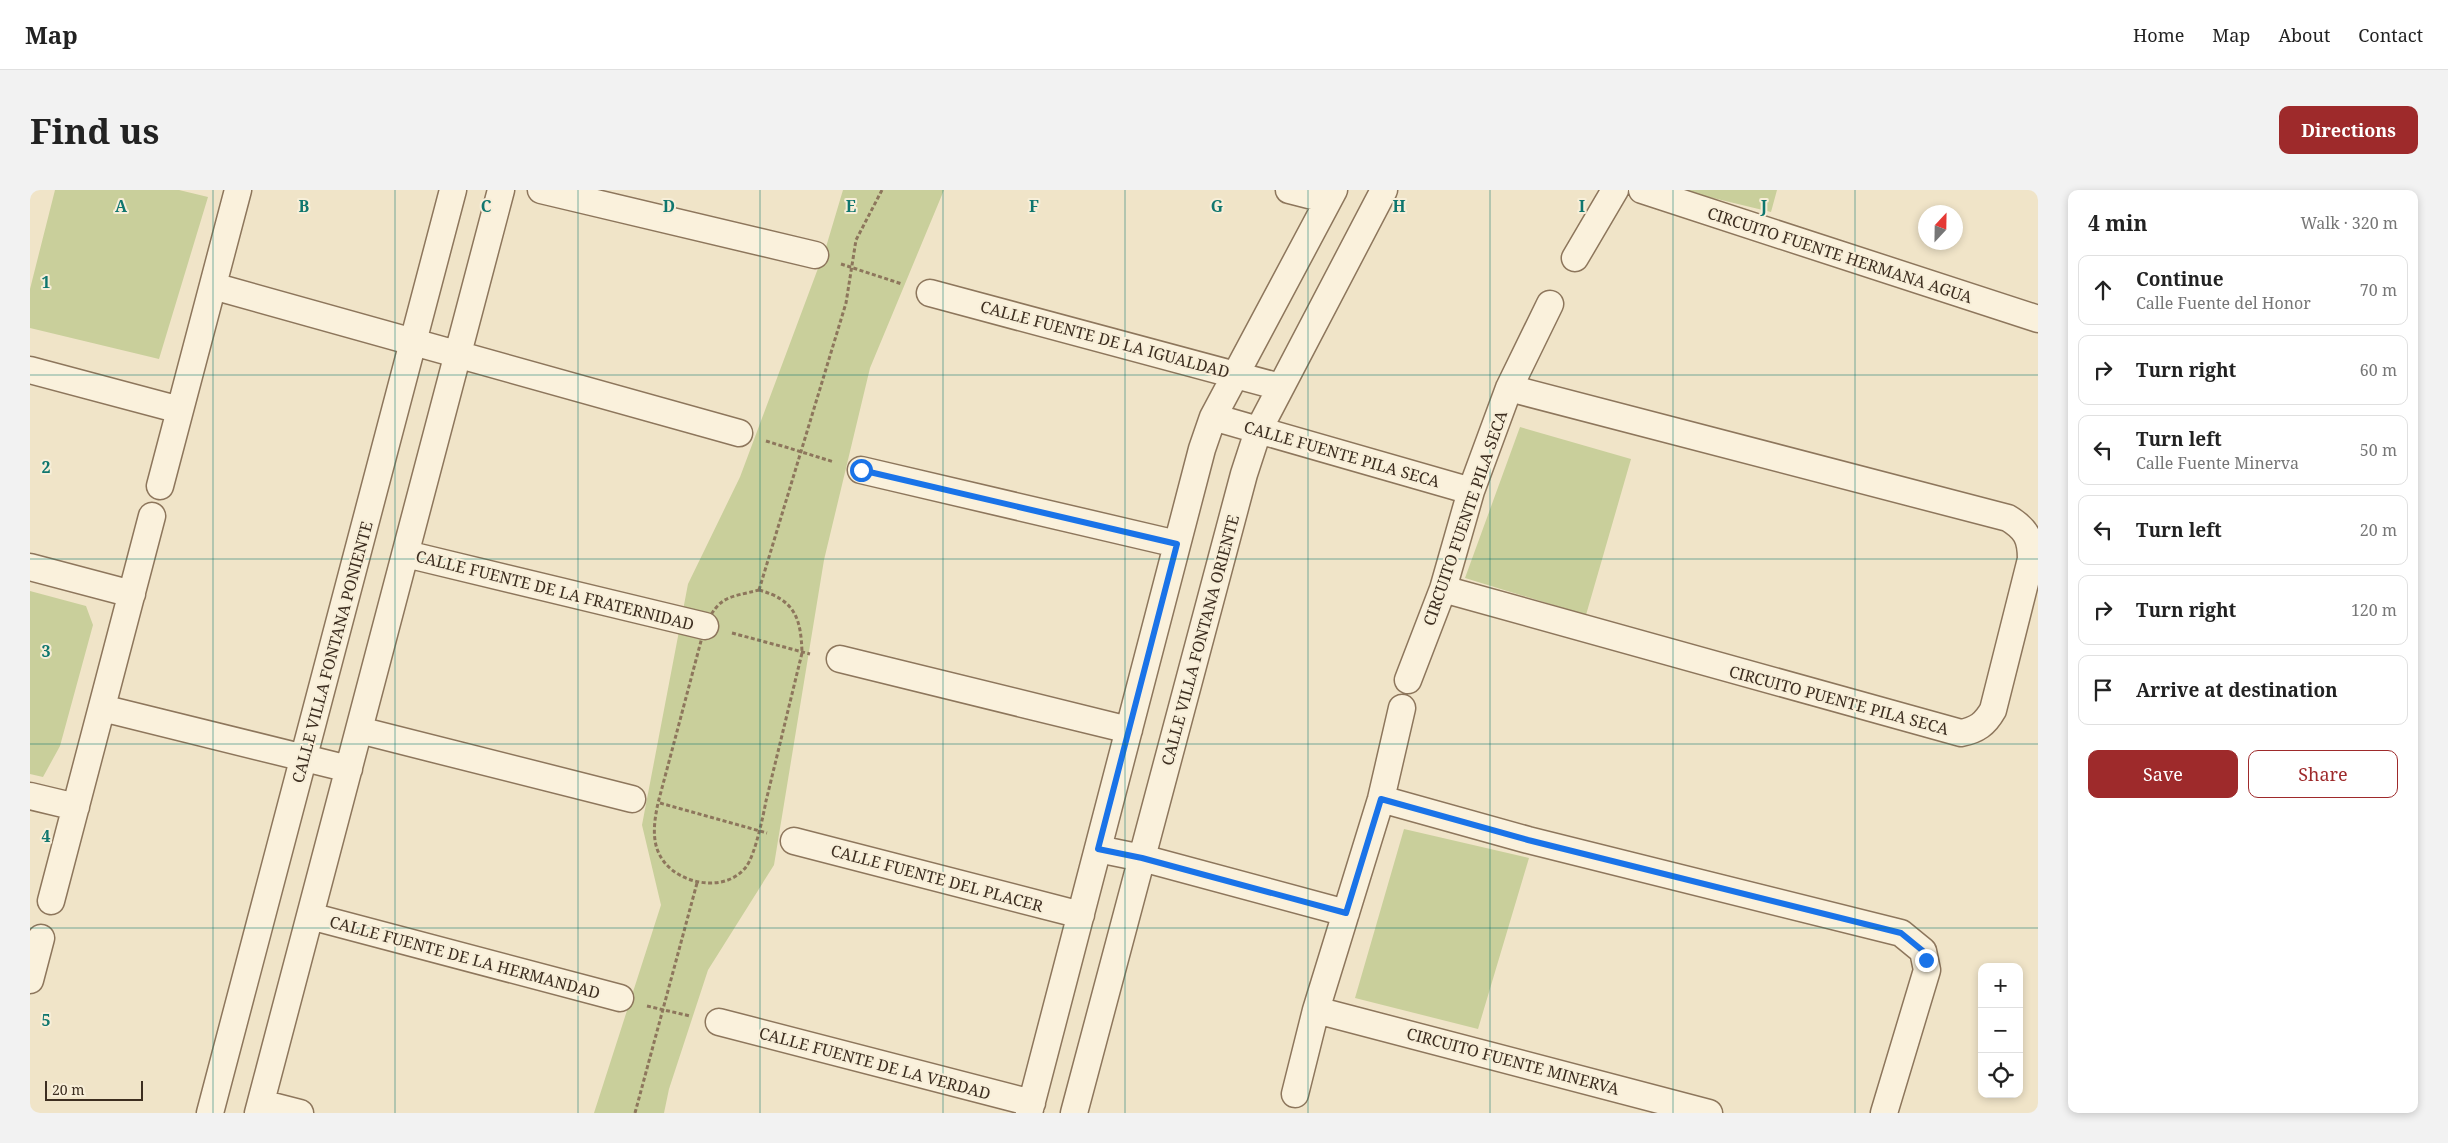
<!DOCTYPE html>
<html lang="en">
<head>
<meta charset="utf-8">
<style>
	body { margin:0; font-family:"Noto Serif",serif; background:#f2f2f2; color:#222 }
	.controls { position:absolute; right:15px; bottom:15px; display:grid; overflow:hidden; border-radius:10px; box-shadow:0 2px 8px #0003 }
	.controls button { width:45px; height:45px; display:grid; place-items:center; padding:0; border:0; border-bottom:1px solid #e0e0e0; background:#fff; color:#222; font:25px sans-serif }
	.compass { position:absolute; left:1888px; top:15px; width:45px; height:45px; border-radius:50%; background:#fff; box-shadow:0 2px 8px #0003; rotate:22deg }
	.scale { position:absolute; left:15px; bottom:12px; width:98px; box-sizing:border-box; padding-left:5px; border:2px solid #3d2e20; border-top:0; font-size:14px; line-height:18px; white-space:nowrap; color:#3d2e20; -webkit-text-stroke:4px #f7eed8; paint-order:stroke }
	.stop { position:absolute; width:15px; height:15px; margin:-11px; border:4px solid #1a73e8; border-radius:50%; background:#fff }
	.stop.end { background:#1a73e8; border-color:#fff; box-shadow:0 1px 5px #0008 }
	.list { margin:0; padding:0; list-style:none }
	h2 { display:flex; justify-content:space-between; align-items:center; height:65px; margin:0; padding:0 20px; font-size:21px }
	h2 small { font-size:16px; font-weight:400; color:#767676 }
	.list li { display:grid; grid-template-columns:32px 1fr auto; gap:15px; align-items:center; box-sizing:border-box; height:70px; margin:0 10px 10px; padding:0 10px; border:1px solid #e0e0e0; border-radius:10px }
	.list b { display:block; font-size:19px; white-space:nowrap }
	.list p { margin:0; font-size:16px; white-space:nowrap; color:#767676 }
	.list em { font-size:16px; font-style:normal; color:#767676 }
	.actions { display:flex; gap:10px; padding:15px 20px }
	.actions a { flex:1; padding:11px 0; border:1px solid #9e2a2b; border-radius:10px; text-align:center; font-size:18px; color:#9e2a2b }
	.actions .main { background:#9e2a2b; color:#fff }
	.icon { flex:none; width:28px; height:28px; fill:none; stroke:currentColor; stroke-width:2; stroke-linecap:round; stroke-linejoin:round }
	.map { position:relative; flex:none; width:2008px; height:923px; overflow:hidden; border-radius:10px }
	header { display:flex; align-items:center; gap:30px; box-sizing:border-box; height:70px; padding:0 25px; background:#fff; border-bottom:1px solid #e0e0e0 }
	header strong { font-size:24px }
	nav { display:flex; gap:28px; margin-inline-start:auto; font-size:18px }
	.intro { display:flex; align-items:center; justify-content:space-between; box-sizing:border-box; height:120px; padding:0 30px }
	h1 { margin:0; font-size:35px }
	.button { padding:12px 22px; border-radius:10px; background:#9e2a2b; color:#fff; font-size:18px; font-weight:700 }
	main { display:flex; gap:30px; padding:0 30px }
	aside { flex:1; background:#fff; border-radius:10px; box-shadow:0 2px 8px #0003 }
	.map>svg:first-child { display:block }
	.green { fill:#c9cf9b }
	.lines { fill:none; stroke-linecap:round; stroke-linejoin:round }
	.minor-casing { stroke:#8d765c; stroke-width:29 }
	.path { stroke:#8d765c; stroke-width:3; stroke-dasharray:4 2.5; stroke-linecap:butt }
	.minor { stroke:#faf1dc; stroke-width:26 }
	.route { stroke:#1a73e8; stroke-width:6 }
	.grid { fill:none; stroke:#0f766e; stroke-width:1; stroke-opacity:0.55 }
	.labels { text-anchor:middle; dominant-baseline:central; stroke-width:4; stroke-linejoin:round; paint-order:stroke }
	.street-label { font-size:16px; fill:#3d2e20; stroke:#f7eed8 }
	.grid-label { font-size:16px; text-anchor:middle; font-weight:bold; fill:#0f766e; stroke:#f7eed8; stroke-width:4; stroke-linejoin:round; paint-order:stroke }
</style>
</head>
<body>
<header>
<strong>Map</strong>
<nav><a>Home</a><a>Map</a><a>About</a><a>Contact</a></nav>
</header>
<div class="intro"><h1>Find us</h1><a class="button">Directions</a></div>
<main>
<div class="map">
<svg width="2008" height="923" viewBox="0 0 2008 923">
	<rect width="100%" height="100%" fill="#f0e4c8"/>
	<path class="green" d="M25,0H149L178,7L129,169L0,138V99Z
		M813,0H914L840,178L794,370L744,675L678,780L639,899L634,923H564L631,715L612,635L658,394L710,287L796,57Z
		M1650,0H1747L1741,22Z
		M1490,237L1601,269L1556,425L1435,388Z
		M0,401L56,416L63,435L30,556L13,587L0,584Z
		M1374,639L1499,668L1448,839L1325,808Z"/>
	<g class="lines">
		<defs>
			<path id="minor" d="M511,0L785,65
				M1259,0L1298,10
				M1612,0L2008,129
				M1545,68L1585,0
				M183,96L709,243
				M900,103L1250,197
				M0,180L150,220
				M1183,227L1441,301
				M831,280L1147,354
				M130,296L208,0
				M376,364L675,436
				M0,377L102,404
				M1413,399L1931,543C1947,540 1955,534 1963,520L2001,369C2001,348 1996,339 1978,328L1479,198
				M810,469L1099,540
				M1378,490L1413,399L1441,301L1479,198L1520,114
				M72,518L319,579
				M329,540L602,609
				M0,606L46,617
				M1351,609L1498,650L1871,743L1893,761L1897,780L1854,923
				M764,651L1051,725
				M1068,659L1112,668L1316,723
				M21,711L122,326
				M280,726L590,808
				M0,790L11,748
				M1286,820L1679,923
				M689,832L1002,913
				M1265,904L1286,820L1351,609L1372,518
				M231,913L270,923
				M180,923L423,0
				M228,923L471,0
				M999,923L1172,259L1183,227L1304,0
				M1044,923L1214,284L1228,241L1354,0"/>
		</defs>
		<use href="#minor" class="minor-casing"/>
		<path class="path" d="M811,74L872,94
			M736,251L804,272
			M729,400C765,410 771,428 772,463C760,512 748,562 736,611C733,627 725,665 716,677C698,700 661,696 641,679C620,661 623,637 628,613L675,436C690,405 698,408 729,400Z
			M729,400L816,113L826,50L852,0
			M702,443L780,464
			M630,613L737,643
			M617,816L660,826
			M605,923L667,693"/>
		<use href="#minor" class="minor"/>
	</g>
	<g class="lines">
		<path class="route" d="M831,280L1147,354L1068,659L1112,668L1316,723L1351,609L1498,650L1871,743L1893,761L1896,770"/>
	</g>
	<path class="grid" d="M183,0V923M365,0V923M548,0V923M730,0V923M913,0V923M1095,0V923M1278,0V923M1460,0V923M1643,0V923M1825,0V923M0,185H2008M0,369H2008M0,554H2008M0,738H2008"/>
	<g class="labels">
		<g class="street-label">
			<text transform="translate(1810 65) rotate(18)">CIRCUITO FUENTE HERMANA AGUA</text>
			<text transform="translate(1075 149) rotate(15)">CALLE FUENTE DE LA IGUALDAD</text>
			<text transform="translate(1312 264) rotate(16)">CALLE FUENTE PILA SECA</text>
			<text transform="translate(1435 328) rotate(-71)">CIRCUITO FUENTE PILA SECA</text>
			<text transform="translate(525 400) rotate(14)">CALLE FUENTE DE LA FRATERNIDAD</text>
			<text transform="translate(1170 450) rotate(-75)">CALLE VILLA FONTANA ORIENTE</text>
			<text transform="translate(302 462) rotate(-75)">CALLE VILLA FONTANA PONIENTE</text>
			<text transform="translate(1809 510) rotate(15)">CIRCUITO PUENTE PILA SECA</text>
			<text transform="translate(907 688) rotate(15)">CALLE FUENTE DEL PLACER</text>
			<text transform="translate(435 767) rotate(15)">CALLE FUENTE DE LA HERMANDAD</text>
			<text transform="translate(1483 871) rotate(15)">CIRCUITO FUENTE MINERVA</text>
			<text transform="translate(845 873) rotate(15)">CALLE FUENTE DE LA VERDAD</text>
		</g>
	</g>
	<g class="grid-label">
		<text x="91" y="22">A</text>
		<text x="274" y="22">B</text>
		<text x="456" y="22">C</text>
		<text x="639" y="22">D</text>
		<text x="821" y="22">E</text>
		<text x="1004" y="22">F</text>
		<text x="1187" y="22">G</text>
		<text x="1369" y="22">H</text>
		<text x="1552" y="22">I</text>
		<text x="1734" y="22">J</text>
		<text x="16" y="98">1</text>
		<text x="16" y="283">2</text>
		<text x="16" y="467">3</text>
		<text x="16" y="652">4</text>
		<text x="16" y="836">5</text>
	</g>
</svg>
<div class="controls">
<button>+</button>
<button>−</button>
<button><svg class="icon" aria-label="locate" viewBox="0 0 24 24"><circle cx="12" cy="12" r="6"/><path d="M12 2v4M12 18v4M2 12h4M18 12h4"/></svg></button>
</div>
<svg class="compass" viewBox="-18 -18 36 36"><path d="M0-13l5 13h-10z" fill="#e53935"/><path d="M0 13l5-13h-10z" fill="#767676"/></svg>
<div class="scale">20 m</div>
<div class="stop" style="left:831px;top:280px"></div>
<div class="stop end" style="left:1896px;top:770px"></div>
</div>
<aside>
<h2>4 min<small>Walk · 320 m</small></h2>
<ul class="list">
<li><svg class="icon" aria-label="ahead" viewBox="0 0 24 24"><path d="M12 20V5M6 11l6-6 6 6"/></svg><div><b>Continue</b><p>Calle Fuente del Honor</p></div><em>70 m</em></li>
<li><svg class="icon" aria-label="right" viewBox="0 0 24 24"><path d="M7 20v-9h11M14 6l5 5-5 5"/></svg><div><b>Turn right</b></div><em>60 m</em></li>
<li><svg class="icon" aria-label="left" viewBox="0 0 24 24"><path d="M17 20v-9H6M10 6l-5 5 5 5"/></svg><div><b>Turn left</b><p>Calle Fuente Minerva</p></div><em>50 m</em></li>
<li><svg class="icon" aria-label="left" viewBox="0 0 24 24"><path d="M17 20v-9H6M10 6l-5 5 5 5"/></svg><div><b>Turn left</b></div><em>20 m</em></li>
<li><svg class="icon" aria-label="right" viewBox="0 0 24 24"><path d="M7 20v-9h11M14 6l5 5-5 5"/></svg><div><b>Turn right</b></div><em>120 m</em></li>
<li><svg class="icon" aria-label="arrive" viewBox="0 0 24 24"><path d="M6 21V4h12l-3 4 3 4H6"/></svg><div><b>Arrive at destination</b></div></li>
</ul>
<div class="actions"><a class="main">Save</a><a>Share</a></div>
</aside>
</main>
</body>
</html>
